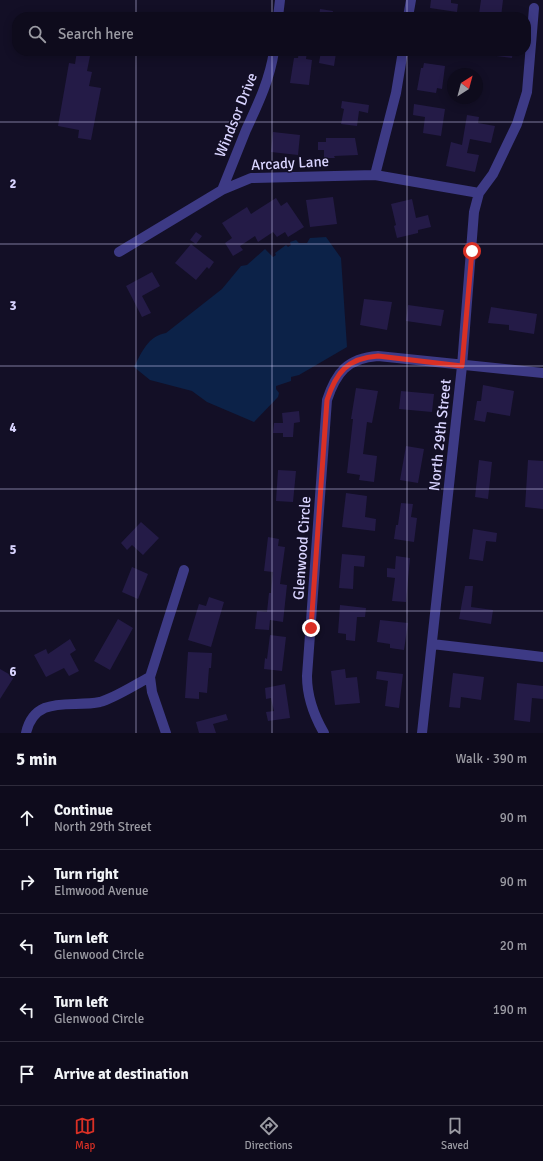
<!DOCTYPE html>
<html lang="en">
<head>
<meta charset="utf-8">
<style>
	body { margin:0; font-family:Signika,sans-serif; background:#171425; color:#f1f3f6 }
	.compass { position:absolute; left:447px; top:68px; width:36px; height:36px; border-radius:50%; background:#0e0b1c; box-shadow:0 2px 10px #0003; rotate:36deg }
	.stop { position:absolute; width:12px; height:12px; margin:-9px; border:3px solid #d93025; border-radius:50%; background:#fff }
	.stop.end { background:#d93025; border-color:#fff; box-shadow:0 1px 4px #0008 }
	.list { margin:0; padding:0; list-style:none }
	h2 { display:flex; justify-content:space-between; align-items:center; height:52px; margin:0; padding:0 16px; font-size:17px }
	h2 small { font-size:13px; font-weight:400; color:#9b9ba3 }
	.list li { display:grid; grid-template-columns:26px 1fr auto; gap:12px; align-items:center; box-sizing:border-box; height:64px; padding:0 16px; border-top:1px solid #2e2b3b }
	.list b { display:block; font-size:15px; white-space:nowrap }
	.list p { margin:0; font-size:13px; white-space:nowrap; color:#9b9ba3 }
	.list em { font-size:13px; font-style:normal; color:#9b9ba3 }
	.icon { flex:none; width:22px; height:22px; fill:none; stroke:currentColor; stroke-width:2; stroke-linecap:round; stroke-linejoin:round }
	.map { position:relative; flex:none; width:543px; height:733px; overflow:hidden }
	.search { position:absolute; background:#0e0b1c; box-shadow:0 2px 10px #0003; left:12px; right:12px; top:12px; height:44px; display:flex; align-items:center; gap:10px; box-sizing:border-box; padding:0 14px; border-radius:16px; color:#9b9ba3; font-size:15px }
	.sheet { height:372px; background:#0e0b1c }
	nav { display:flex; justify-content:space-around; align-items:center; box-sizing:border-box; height:56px; border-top:1px solid #2e2b3b; background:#0e0b1c; font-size:11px; color:#9b9ba3 }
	nav a { display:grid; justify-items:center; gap:2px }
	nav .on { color:#d93025 }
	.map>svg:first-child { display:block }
	.water { fill:#0c2248 }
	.building { fill:#241b47 }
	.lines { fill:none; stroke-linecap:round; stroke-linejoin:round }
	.street { stroke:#3d3a85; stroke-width:10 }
	.route { stroke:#d93025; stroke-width:5 }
	.grid { fill:none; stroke:#d9d4ff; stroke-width:1; stroke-opacity:0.55 }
	.labels { text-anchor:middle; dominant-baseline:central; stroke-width:3; stroke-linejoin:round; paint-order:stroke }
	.street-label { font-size:15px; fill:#d9d4ff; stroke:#130f26 }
	.grid-label { font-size:13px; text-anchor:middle; font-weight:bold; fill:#d9d4ff; stroke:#130f26; stroke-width:3; stroke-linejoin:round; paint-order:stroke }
</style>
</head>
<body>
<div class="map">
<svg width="543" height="733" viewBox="0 0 543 733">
	<rect width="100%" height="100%" fill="#130f26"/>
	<path class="water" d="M326,237L341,258L347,347L299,375L291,377V381L276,386V389L279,393L278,397L254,422L207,402L192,391L150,380L134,367C142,352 148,336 166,333L222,289L241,266L247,265L265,249L273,257L276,255L275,253L286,245L288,247L291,245L290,242L296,240L299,243H307L310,238Z"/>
	<path class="building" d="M431,0H451V3L458,4L457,12L430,8Z
		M481,0H503L501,17L479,14Z
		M320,9L333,11L332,17H319Z
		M77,51H91L87,71L92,72L89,86L101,88L91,140L78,138L79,130L58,126L69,63L75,64Z
		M299,51H307L306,59L312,60L309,85L290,83L294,58H298Z
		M321,51L336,53L334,66L319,63Z
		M489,51H513L512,58L489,55Z
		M424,63L445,66L442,89L437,88L436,93L417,90L421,68H423Z
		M342,101L369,105L368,113L359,111L357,126L341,124L344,109L341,108Z
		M414,104L445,109L441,136L423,133L425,117L413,115Z
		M467,115L479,117L478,123L495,126L491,143L470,139L467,153L479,155L475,172L446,166L451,142L462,145Z
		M273,132L300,135L298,155L271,152Z
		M326,138H355L358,155L334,156L335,158H324V150H318V142H326Z
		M333,197L337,224L310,227L306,200Z
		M276,198L281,206L287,202L304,227L288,237L285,232L277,237L273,232L258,242L255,236L240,246L243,250L233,256L225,243L232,238L222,223L247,207L251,214Z
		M412,199L416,218L428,215L431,227L418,230V233L397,238L394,226L396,225L391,204Z
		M196,232L202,236L196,244L190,240Z
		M191,244L214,262L209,269L207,267L196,280L175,263Z
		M152,272L160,286L142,296L151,313L142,317L126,286Z
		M364,299L392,302L387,330L360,325Z
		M408,305L444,310L441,326L406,321Z
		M491,307L537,314L534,334L509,330V325L488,323Z
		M483,385L514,391L510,416L487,412L485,422L474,420L477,401H481Z
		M356,388L378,391L372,423L367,422L363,454L377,456L374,482L359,480L360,475L347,473L353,419H351Z
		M401,391L434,394L432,412L399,409Z
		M299,411L300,422L294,423L293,437H283V433H273L274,423H283L282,413Z
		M406,446L424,449L418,483L400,480Z
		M479,460L492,462L488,499L475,497Z
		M528,460L543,461V509L525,507Z
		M278,470L296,471L293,502L276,501Z
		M346,493L367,496L365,517L376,519L375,531L342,527Z
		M401,503L413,504L411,517L417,518L414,542L394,539L396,525H398Z
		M141,522L159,538L143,555L132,545L127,550L121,543Z
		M473,529L497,533L496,542L486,541L483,561L469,559Z
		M268,537L279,539L278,546L285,547L280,584L287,585L283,622L270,620L269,630L255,629L257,611L267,612L269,593H271L273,572L264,571Z
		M342,554L365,556L364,567L354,566L353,589L339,588Z
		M396,556L410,558L406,602L392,601L395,578L387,577V568L395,569Z
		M132,567L148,574L138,599L122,592Z
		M465,586H473L471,607L493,610L491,624L459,619Z
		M209,597L224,602L211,647L188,640L199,604L206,606Z
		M340,605L366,608L365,617H357L355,641L346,640V634L338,633Z
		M118,619L133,628L110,670L94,661Z
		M380,620L408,623L404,650L390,648V644L377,642Z
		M270,635L286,637L282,671L264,669L265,658L267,659Z
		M70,639L76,650L70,654L79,671L69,676L64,668L46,677L34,655L46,649L48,654Z
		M188,652L212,653L211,668H209L207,693L199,692V699L185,698Z
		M0,669L14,677L0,699Z
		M345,669L346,678L357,677L360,703L335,705L331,671Z
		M377,671L403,674L399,708L385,706L388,681L376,679Z
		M453,673L484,677L481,700L461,697L460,708L449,707Z
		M517,683L543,686V699L532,698L530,722L514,720Z
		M285,684L290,718L268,721L266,712L274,711L271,698L266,699L265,688Z
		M226,714L228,720L213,724L216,733H199L196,722Z"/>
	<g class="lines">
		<path class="street" d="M278,17L280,0
			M408,17L411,0
			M375,175L396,93L403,51
			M222,190C230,170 238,150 246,130C258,104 270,79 274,51
			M119,252L222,190L251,178L375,175L479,193
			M432,644L543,657
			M26,733C35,694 71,708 100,702C115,698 136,684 150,677
			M166,733L152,692L150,677L184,570
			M324,733C313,714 307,697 307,676L327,400C336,373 347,358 378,356L543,373
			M422,733L462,366L474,212L479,193L493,174L517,124L527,92L534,8"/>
	</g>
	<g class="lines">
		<path class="route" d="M311,628L327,400C336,373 347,358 378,356L462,366L472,251"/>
	</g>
	<path class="grid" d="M136,0V17M272,0V17M407,0V17M136,51V733M272,51V733M407,51V733M0,122H543M0,244H543M0,366H543M0,489H543M0,611H543"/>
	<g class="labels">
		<g class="street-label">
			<text transform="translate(236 115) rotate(-68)">Windsor Drive</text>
			<text transform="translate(290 163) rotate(-3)">Arcady Lane</text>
			<text transform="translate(440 435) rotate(-84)">North 29th Street</text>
			<text transform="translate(302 548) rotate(-86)">Glenwood Circle</text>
		</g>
	</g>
	<g class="grid-label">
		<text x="13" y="188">2</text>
		<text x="13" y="310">3</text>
		<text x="13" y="432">4</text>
		<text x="13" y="554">5</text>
		<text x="13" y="676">6</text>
	</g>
</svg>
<svg class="compass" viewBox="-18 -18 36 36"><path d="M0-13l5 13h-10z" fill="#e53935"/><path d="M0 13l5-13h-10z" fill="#9b9ba3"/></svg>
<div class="stop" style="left:472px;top:251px"></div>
<div class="stop end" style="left:311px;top:628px"></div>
<div class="search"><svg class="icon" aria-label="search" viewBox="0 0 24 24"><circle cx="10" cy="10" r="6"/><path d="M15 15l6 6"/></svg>Search here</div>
</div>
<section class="sheet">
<h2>5 min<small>Walk · 390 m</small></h2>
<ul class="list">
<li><svg class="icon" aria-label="ahead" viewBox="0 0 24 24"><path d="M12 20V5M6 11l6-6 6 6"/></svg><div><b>Continue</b><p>North 29th Street</p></div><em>90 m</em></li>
<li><svg class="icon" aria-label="right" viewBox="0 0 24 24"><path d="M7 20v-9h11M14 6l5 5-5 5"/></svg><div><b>Turn right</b><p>Elmwood Avenue</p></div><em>90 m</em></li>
<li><svg class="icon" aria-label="left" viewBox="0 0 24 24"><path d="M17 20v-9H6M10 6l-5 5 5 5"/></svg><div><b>Turn left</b><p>Glenwood Circle</p></div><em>20 m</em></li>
<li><svg class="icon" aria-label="left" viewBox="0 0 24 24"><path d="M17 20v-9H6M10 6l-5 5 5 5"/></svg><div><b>Turn left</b><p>Glenwood Circle</p></div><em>190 m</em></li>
<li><svg class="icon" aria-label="arrive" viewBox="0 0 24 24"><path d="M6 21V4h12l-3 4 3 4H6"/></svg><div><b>Arrive at destination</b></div></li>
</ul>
</section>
<nav>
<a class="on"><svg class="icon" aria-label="map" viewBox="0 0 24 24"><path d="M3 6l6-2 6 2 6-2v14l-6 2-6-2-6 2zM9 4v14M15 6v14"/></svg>Map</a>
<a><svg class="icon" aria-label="directions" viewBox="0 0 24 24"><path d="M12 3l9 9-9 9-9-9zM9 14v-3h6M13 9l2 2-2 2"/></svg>Directions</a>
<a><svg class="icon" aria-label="saved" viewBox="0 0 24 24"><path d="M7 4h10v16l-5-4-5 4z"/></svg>Saved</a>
</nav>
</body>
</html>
